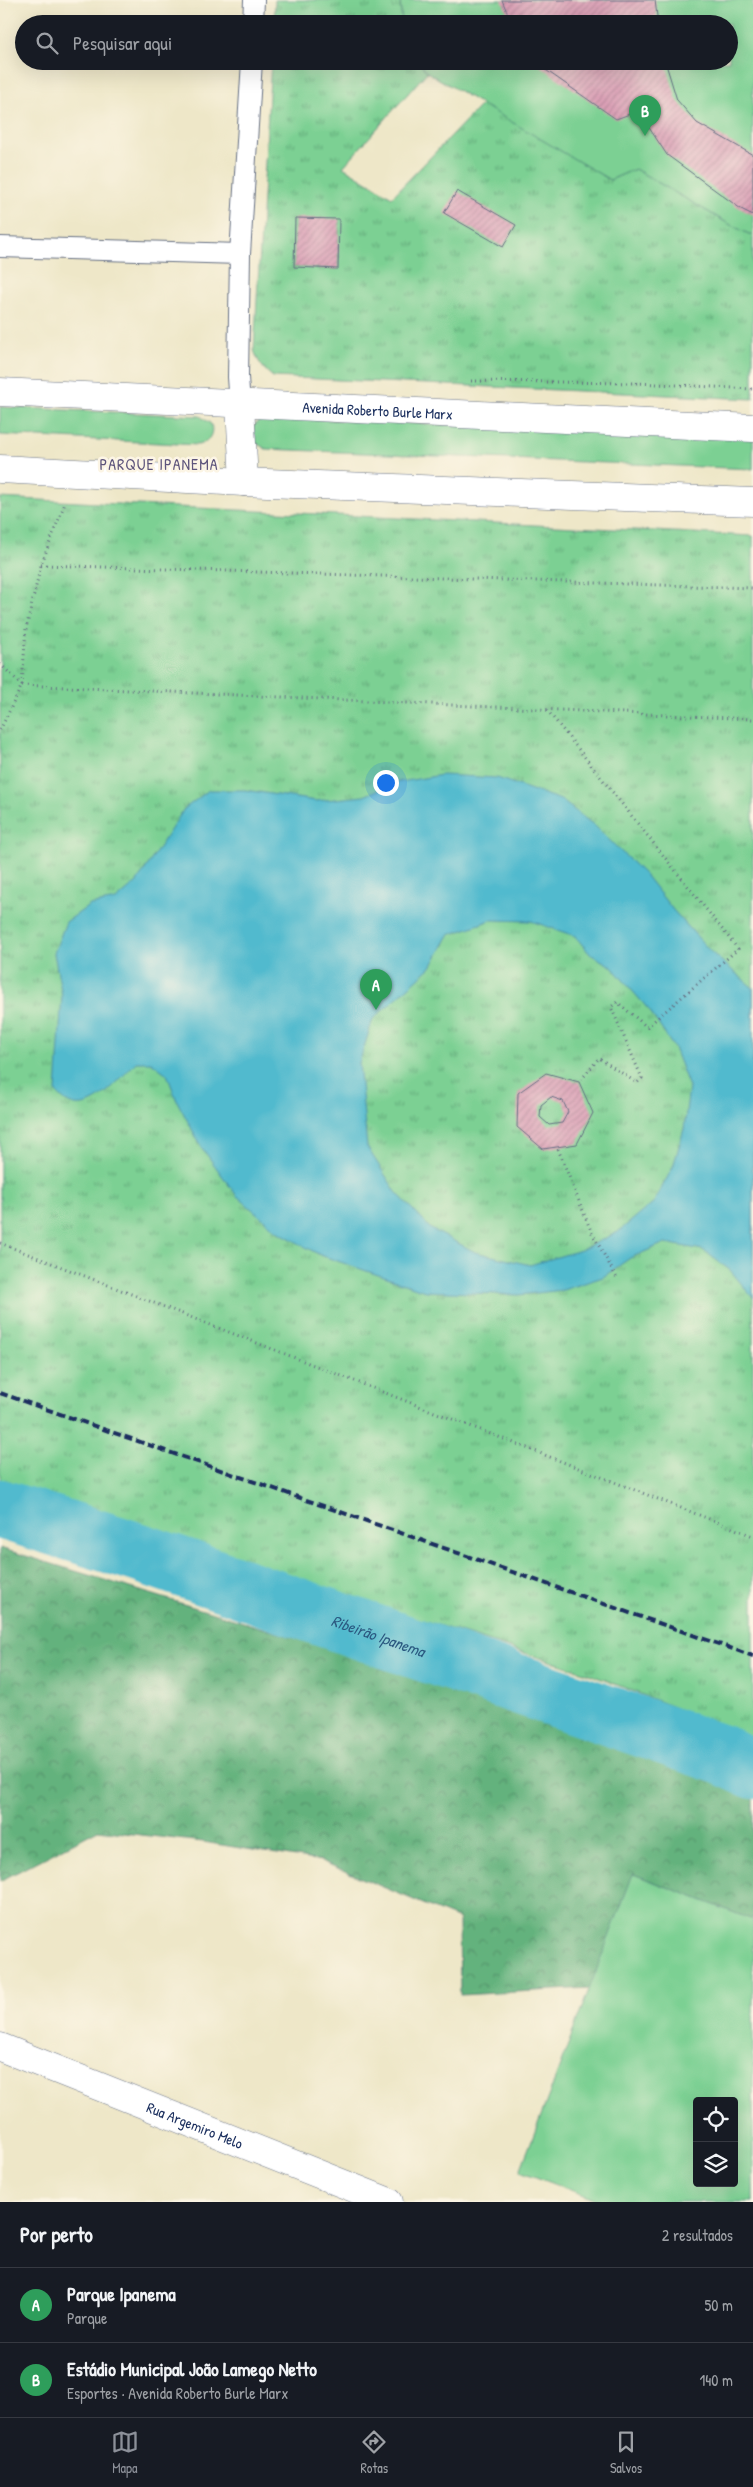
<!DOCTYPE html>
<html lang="pt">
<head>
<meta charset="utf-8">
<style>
	body { margin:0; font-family:"Patrick Hand",sans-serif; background:#20242c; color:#f1f3f6 }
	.controls { position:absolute; right:15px; bottom:15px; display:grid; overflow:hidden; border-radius:5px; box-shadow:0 5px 20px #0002 }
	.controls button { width:45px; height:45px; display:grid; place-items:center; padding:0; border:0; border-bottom:1px solid #363941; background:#171b24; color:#f1f3f6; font:25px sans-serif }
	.you { position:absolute; left:385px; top:782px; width:18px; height:18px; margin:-12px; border:4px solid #fff; border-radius:50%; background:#1a73e8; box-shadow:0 0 0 8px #1a73e833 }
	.badge { display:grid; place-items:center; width:32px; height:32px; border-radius:50%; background:#8c9099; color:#fff; font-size:16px; font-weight:700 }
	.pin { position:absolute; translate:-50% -41px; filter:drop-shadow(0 1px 2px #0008) }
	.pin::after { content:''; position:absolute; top:26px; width:18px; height:15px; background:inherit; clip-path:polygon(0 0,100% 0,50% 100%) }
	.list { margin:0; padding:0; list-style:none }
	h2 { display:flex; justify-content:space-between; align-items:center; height:65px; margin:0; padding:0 20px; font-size:21px }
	h2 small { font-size:16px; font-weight:400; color:#9ea1a6 }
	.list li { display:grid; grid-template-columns:32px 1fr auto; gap:15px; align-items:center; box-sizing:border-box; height:75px; padding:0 20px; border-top:1px solid #363941 }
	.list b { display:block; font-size:19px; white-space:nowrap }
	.list p { margin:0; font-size:16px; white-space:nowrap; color:#9ea1a6 }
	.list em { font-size:16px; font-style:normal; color:#9ea1a6 }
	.icon { flex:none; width:28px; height:28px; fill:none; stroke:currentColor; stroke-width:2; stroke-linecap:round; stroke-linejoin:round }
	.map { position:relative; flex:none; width:753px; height:2202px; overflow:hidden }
	.search { position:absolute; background:#171b24; box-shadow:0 5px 20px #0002; left:15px; right:15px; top:15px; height:55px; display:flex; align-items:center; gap:12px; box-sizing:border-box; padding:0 18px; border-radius:28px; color:#9ea1a6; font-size:19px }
	.sheet { height:215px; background:#171b24 }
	nav { display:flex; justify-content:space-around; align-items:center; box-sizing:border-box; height:70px; border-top:1px solid #363941; background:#171b24; font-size:14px; color:#9ea1a6 }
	nav a { display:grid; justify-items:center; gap:2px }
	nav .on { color:#8c9099 }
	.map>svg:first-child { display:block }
	.grass { fill:url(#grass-tufts); stroke:#4b8078; fill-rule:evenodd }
	.forest { fill:url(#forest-crowns); stroke:#40706e }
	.garden { fill:#7bd093; stroke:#4b8078; fill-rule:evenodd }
	.water { fill:#51bace; stroke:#367496; fill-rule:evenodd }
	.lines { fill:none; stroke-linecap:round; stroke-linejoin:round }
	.river { stroke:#51bace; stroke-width:60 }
	.building { fill:url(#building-hatch); fill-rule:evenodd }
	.lane-casing { stroke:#656f83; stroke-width:22 }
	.street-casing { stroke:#656f83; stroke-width:29 }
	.secondary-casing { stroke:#656f83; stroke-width:29 }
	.path { stroke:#656f83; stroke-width:3; stroke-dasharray:1 4; stroke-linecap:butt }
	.lane { stroke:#fff; stroke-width:20 }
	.street { stroke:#fff; stroke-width:28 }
	.secondary { stroke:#fff; stroke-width:28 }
	.rail { stroke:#1b2f5e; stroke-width:4; stroke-dasharray:8 4; stroke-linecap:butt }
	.labels { text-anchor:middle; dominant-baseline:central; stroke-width:5; stroke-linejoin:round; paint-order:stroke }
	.street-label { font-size:15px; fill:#1b2f5e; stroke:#fcf5e5 }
	.neighbourhood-label { font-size:16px; letter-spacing:1px; fill:#5e557c; stroke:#fcf5e5 }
	.water-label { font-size:16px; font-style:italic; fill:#2b5980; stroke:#fcf5e5 }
</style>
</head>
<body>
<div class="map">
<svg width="753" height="2202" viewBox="0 0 753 2202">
	<defs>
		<pattern id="grass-tufts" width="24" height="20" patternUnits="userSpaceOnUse" patternTransform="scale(1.25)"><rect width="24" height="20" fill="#7bd093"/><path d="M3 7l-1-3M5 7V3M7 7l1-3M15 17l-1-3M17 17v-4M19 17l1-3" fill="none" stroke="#64a97b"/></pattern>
		<pattern id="forest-crowns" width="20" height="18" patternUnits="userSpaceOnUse" patternTransform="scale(1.25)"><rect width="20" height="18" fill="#64b27d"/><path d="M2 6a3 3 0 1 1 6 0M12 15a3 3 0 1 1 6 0" fill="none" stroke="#52916a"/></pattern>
		<pattern id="building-hatch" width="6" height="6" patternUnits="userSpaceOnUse" patternTransform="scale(1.25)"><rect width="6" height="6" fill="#d99bb3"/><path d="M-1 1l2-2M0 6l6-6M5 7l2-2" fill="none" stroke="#af7f95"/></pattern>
	</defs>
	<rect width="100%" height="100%" fill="#fcf5e5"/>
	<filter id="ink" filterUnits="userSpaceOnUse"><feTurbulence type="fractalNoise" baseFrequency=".02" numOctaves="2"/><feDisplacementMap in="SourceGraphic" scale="10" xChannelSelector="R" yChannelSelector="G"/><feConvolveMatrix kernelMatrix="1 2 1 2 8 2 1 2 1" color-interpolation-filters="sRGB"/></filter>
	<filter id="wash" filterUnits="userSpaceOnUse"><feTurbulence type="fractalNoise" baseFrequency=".0096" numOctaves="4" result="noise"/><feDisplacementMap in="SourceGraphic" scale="20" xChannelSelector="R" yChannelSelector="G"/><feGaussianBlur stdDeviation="1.12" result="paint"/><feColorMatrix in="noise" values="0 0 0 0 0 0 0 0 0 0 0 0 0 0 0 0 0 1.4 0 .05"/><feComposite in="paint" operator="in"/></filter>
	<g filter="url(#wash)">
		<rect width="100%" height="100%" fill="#eee7c8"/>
		<path class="grass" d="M275,0H400L402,24H274Z
			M271,61H418L427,72L343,167L392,197L482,104L610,180L635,169L729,224L753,236V399L273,377C263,369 258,362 254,350ZM295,218L339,220L338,269L294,267Z
			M0,498L753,536V1738L584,1672L0,1484Z"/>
		<path class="forest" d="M0,1548L472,1692L715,1779L753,1797V1920L633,1874L590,1988L460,1995L459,1919L321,1861L203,1842L98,1830L0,1881Z"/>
		<path class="garden" d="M400,0H753V236L729,224L635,169L610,180L427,72L418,61H729V24H402Z
			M0,407L200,416L211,424C214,434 209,442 198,445L0,435Z
			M266,417L753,438V469L266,449L256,443L253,427L260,419Z
			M633,1874L753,1920V2202H602L520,2171ZM697,2101H734V2183H697Z"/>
		<path class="water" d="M442,775L497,778L561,800L595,826L646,876L673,910L711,952L753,988V1298L731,1271L703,1250L665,1243L630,1258L603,1277L563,1290L519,1295L425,1291L320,1255L277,1231L237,1196L202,1148L177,1101L167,1074L151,1062H136C121,1077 93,1115 69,1103C64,1101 60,1096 56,1092L62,995L54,953L66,922L90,905L116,900L137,882L184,809L209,790H245L316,801L364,796L394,783ZM491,920L531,921L575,936L590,954L611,966L649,1010L674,1048L689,1087L684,1129L673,1167L654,1202L618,1232L581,1250L530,1265L475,1252L431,1229L396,1192L367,1147L359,1063L373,1019L431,967L449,935Z"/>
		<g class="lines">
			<path class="river" id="s1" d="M0,1509L140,1553L725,1756L753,1769"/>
		</g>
		<g id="blocks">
			<path class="building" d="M502,0H655L658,24H512Z
				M537,61H665L677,100L697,123L753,155V215L741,209L667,155L638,111L616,119L540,66Z
				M457,191L516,225L503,247L444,213Z
				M295,218L339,219L338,269L294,267Z
				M546,1073L579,1082L593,1113L577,1144L543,1149L517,1127L518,1093ZM551,1097L563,1101L568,1112L562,1123L549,1125L540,1117L541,1105Z"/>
		</g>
	</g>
	<g filter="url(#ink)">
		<use href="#blocks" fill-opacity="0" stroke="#656f83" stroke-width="1"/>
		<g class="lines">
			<defs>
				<path id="lane" d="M253,24L254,0
					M0,247L240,254
					M240,405L238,377L240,254L252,61"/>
				<g id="street">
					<path id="s2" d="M0,2047L389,2202"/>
				</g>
				<g id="secondary">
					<path id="s3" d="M0,392L753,428"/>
					<path d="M240,405L244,482"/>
					<path d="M0,469L244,482L753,502"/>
				</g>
			</defs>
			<use href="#lane" class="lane-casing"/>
			<use href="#street" class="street-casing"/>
			<use href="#secondary" class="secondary-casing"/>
			<path class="path" d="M471,381L636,383L753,389
				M41,565L753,588
				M0,664L22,685
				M22,685L26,629L41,565L65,503
				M547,710L738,949L647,1027L617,1002L611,1007L642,1078L637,1083L599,1058L581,1080
				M0,730L22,685L753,719
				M558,1149L591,1231L618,1280
				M0,1243L753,1536"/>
			<use href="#lane" class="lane"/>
			<use href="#street" class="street"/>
			<use href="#secondary" class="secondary"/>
			<path class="rail" d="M0,1393L753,1656"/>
		</g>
	</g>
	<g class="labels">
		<g class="street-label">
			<text stroke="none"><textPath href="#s3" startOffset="378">Avenida Roberto Burle Marx</textPath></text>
			<text stroke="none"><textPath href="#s2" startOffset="210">Rua Argemiro Melo</textPath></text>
		</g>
		<g class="neighbourhood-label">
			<text x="159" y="464">PARQUE IPANEMA</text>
		</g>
		<g class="water-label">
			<text stroke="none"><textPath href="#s1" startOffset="399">Ribeirão Ipanema</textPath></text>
		</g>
	</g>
</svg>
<div class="controls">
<button><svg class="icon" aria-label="locate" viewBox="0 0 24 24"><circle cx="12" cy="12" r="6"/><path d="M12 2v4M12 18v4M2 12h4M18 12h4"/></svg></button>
<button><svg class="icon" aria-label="layers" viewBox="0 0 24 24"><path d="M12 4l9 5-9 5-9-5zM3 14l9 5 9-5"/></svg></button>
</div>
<div class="you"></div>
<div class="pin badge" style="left:376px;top:1010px;background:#2e9e5b">A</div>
<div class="pin badge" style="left:645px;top:136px;background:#2e9e5b">B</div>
<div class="search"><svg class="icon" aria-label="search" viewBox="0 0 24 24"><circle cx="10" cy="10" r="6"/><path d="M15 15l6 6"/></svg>Pesquisar aqui</div>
</div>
<section class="sheet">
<h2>Por perto<small>2 resultados</small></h2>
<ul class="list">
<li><span class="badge" style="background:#2e9e5b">A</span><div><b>Parque Ipanema</b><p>Parque</p></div><em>50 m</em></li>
<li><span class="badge" style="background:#2e9e5b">B</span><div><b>Estádio Municipal João Lamego Netto</b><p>Esportes · Avenida Roberto Burle Marx</p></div><em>140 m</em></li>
</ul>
</section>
<nav>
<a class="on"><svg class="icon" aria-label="map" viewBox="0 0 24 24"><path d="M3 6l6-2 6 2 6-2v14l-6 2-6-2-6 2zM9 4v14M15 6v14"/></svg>Mapa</a>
<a><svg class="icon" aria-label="directions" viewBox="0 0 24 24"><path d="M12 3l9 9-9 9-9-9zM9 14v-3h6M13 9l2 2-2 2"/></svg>Rotas</a>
<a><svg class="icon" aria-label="saved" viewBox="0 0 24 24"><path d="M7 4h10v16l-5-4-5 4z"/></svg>Salvos</a>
</nav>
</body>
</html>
